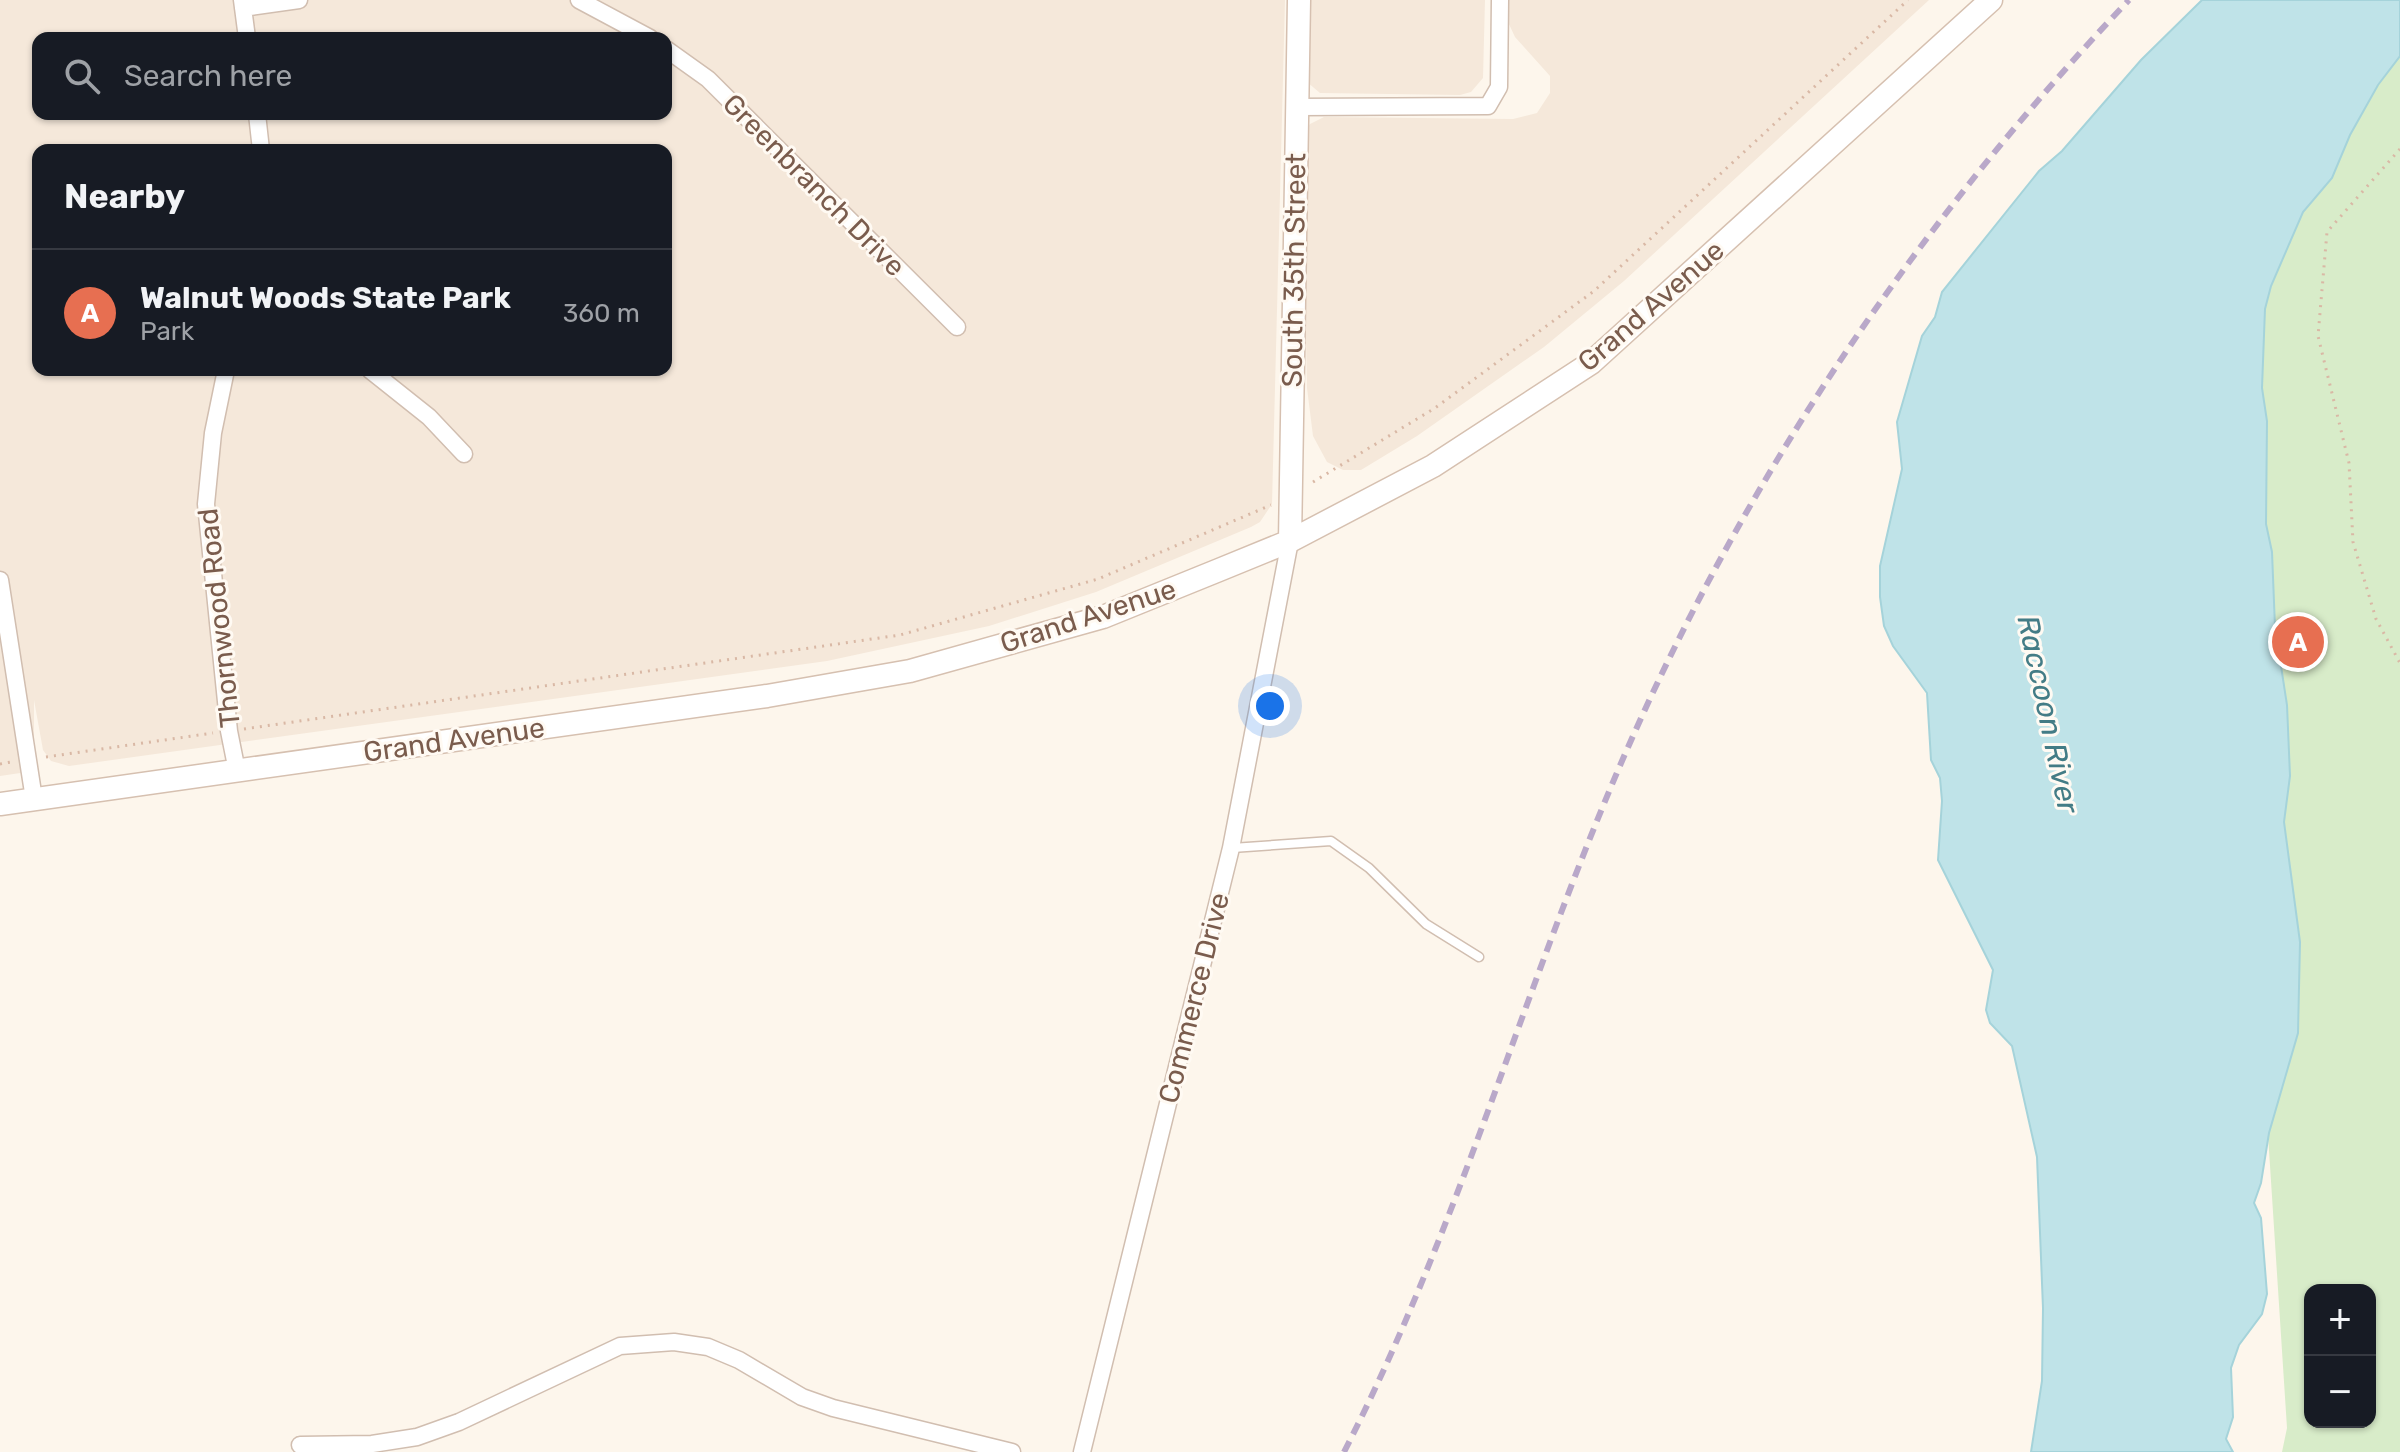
<!DOCTYPE html>
<html lang="en">
<head>
<meta charset="utf-8">
<style>
	body { margin:0; font-family:Rubik,sans-serif; background:#242831; color:#f1f3f6 }
	.controls { position:absolute; right:24px; bottom:24px; display:grid; overflow:hidden; border-radius:16px; box-shadow:0 2px 6px #0004 }
	.controls button { width:72px; height:72px; display:grid; place-items:center; padding:0; border:0; border-bottom:2px solid #363941; background:#171b24; color:#f1f3f6; font:40px sans-serif }
	.you { position:absolute; left:1270px; top:706px; width:28px; height:28px; margin:-20px; border:6px solid #fff; border-radius:50%; background:#1a73e8; box-shadow:0 0 0 12px #1a73e833 }
	.badge { display:grid; place-items:center; width:52px; height:52px; border-radius:50%; background:#e76f51; color:#fff; font-size:26px; font-weight:700 }
	.pin { position:absolute; translate:-50% -50%; border:4px solid #fff; box-shadow:0 2px 8px #0006 }
	.list { margin:0; padding:0; list-style:none }
	h2 { display:flex; justify-content:space-between; align-items:center; height:104px; margin:0; padding:0 32px; font-size:34px }
	h2 small { font-size:26px; font-weight:400; color:#9ea1a6 }
	.list li { display:grid; grid-template-columns:52px 1fr auto; gap:24px; align-items:center; box-sizing:border-box; height:128px; padding:0 32px; border-top:2px solid #363941 }
	.list b { display:block; font-size:30px; white-space:nowrap }
	.list p { margin:0; font-size:26px; white-space:nowrap; color:#9ea1a6 }
	.list em { font-size:26px; font-style:normal; color:#9ea1a6 }
	.icon { flex:none; width:44px; height:44px; fill:none; stroke:currentColor; stroke-width:2; stroke-linecap:round; stroke-linejoin:round }
	.map { position:relative; flex:none; width:2400px; height:1452px; overflow:hidden }
	.search { position:absolute; background:#171b24; box-shadow:0 2px 6px #0004; left:32px; top:32px; width:640px; height:88px; display:flex; align-items:center; gap:20px; box-sizing:border-box; padding:0 28px; border-radius:16px; color:#9ea1a6; font-size:30px }
	.panel { position:absolute; background:#171b24; box-shadow:0 2px 6px #0004; left:32px; top:144px; width:640px; height:232px; border-radius:16px }
	.map>svg:first-child { display:block }
	.residential { fill:#f5e8da; fill-rule:evenodd }
	.green { fill:#d8ecc9; fill-rule:evenodd }
	.water { fill:#bfe3e8; stroke:#a5d3da; stroke-width:2 }
	.lines { fill:none; stroke-linecap:round; stroke-linejoin:round }
	.lane-casing { stroke:#d1beb0; stroke-width:11 }
	.street-casing { stroke:#d1beb0; stroke-width:19 }
	.secondary-casing { stroke:#d6c0b0; stroke-width:25 }
	.path { stroke:#d9b8a5; stroke-width:3; stroke-dasharray:2 6; stroke-linecap:butt }
	.lane { stroke:#fff; stroke-width:8 }
	.street { stroke:#fff; stroke-width:16 }
	.secondary { stroke:#fff; stroke-width:22 }
	.rail { stroke:#b9a8c9; stroke-width:6; stroke-dasharray:12 8; stroke-linecap:butt }
	.labels { text-anchor:middle; dominant-baseline:central; stroke-width:6; stroke-linejoin:round; paint-order:stroke }
	.street-label { font-size:28px; fill:#7a5c4d; stroke:#fffaf3 }
	.water-label { font-size:30px; font-style:italic; fill:#437c86; stroke:#fffaf3 }
</style>
</head>
<body>
<div class="map">
<svg width="2400" height="1452" viewBox="0 0 2400 1452">
	<rect width="100%" height="100%" fill="#fdf6ec"/>
	<path class="residential" d="M0,0H1285L1272,504L1260,522L1251,527L1096,592L989,626L827,661L69,766L51,761L43,750L34,700V771L0,776ZM38,38H666V114H38ZM38,150H666V370H38Z
		M1304,0H1485L1483,78L1471,92L1460,95L1320,93L1307,82Z
		M1508,0H1929L1624,281L1544,347L1417,436L1361,470H1343L1327,462L1313,436L1307,388L1302,138L1310,124L1324,117L1513,119L1537,113L1550,93V76L1515,37L1508,22Z"/>
	<path class="green" d="M2400,0V1452H2282L2287,1428L2248,826L2160,341ZM2310,1290H2370V1422H2310Z"/>
	<path class="water" d="M2202,0H2400V56L2378,85L2350,135L2332,178L2303,212L2271,286L2265,309L2262,388L2267,421L2266,524L2272,552L2275,627L2287,705L2290,776L2284,822L2300,942L2298,1033L2269,1133L2261,1183L2254,1203L2261,1218L2267,1294L2262,1314L2239,1345L2231,1368L2233,1417L2226,1439L2233,1452H2031L2042,1381L2043,1308L2037,1157L2012,1046L1990,1023L1986,1010L1993,970L1938,860L1942,801L1940,778L1931,760L1927,693L1893,646L1884,626L1880,597V566L1902,469L1897,422L1922,336L1935,317L1942,292L2039,171L2062,151L2141,60Z"/>
	<g class="lines">
		<defs>
			<path id="lane" d="M1232,848L1331,841L1369,868L1426,924L1479,957"/>
			<path id="street" d="M242,0L247,38
				M579,0L650,38
				M243,8L299,0
				M666,49L708,79L957,327
				M1297,107L1488,106L1499,87L1500,0
				M257,114L261,150
				M226,370L213,433L206,504L229,731L237,771
				M370,370L429,417L464,454
				M0,580L34,799
				M300,1445L372,1444L417,1437L459,1422L620,1346L674,1342L708,1347L739,1360L802,1397L833,1408L1012,1452
				M1082,1452L1231,848L1290,541"/>
			<path id="secondary" d="M1290,541L1299,0
				M0,804L767,696L910,671L1103,617L1219,570L1290,541L1433,466L1591,363L1991,0"/>
		</defs>
		<use href="#lane" class="lane-casing"/>
		<use href="#street" class="street-casing"/>
		<use href="#secondary" class="secondary-casing"/>
		<path class="path" d="M2400,149L2327,232L2318,336L2349,463L2353,542L2376,619L2400,663
			M1313,482L1435,408L1594,291L1908,0
			M244,729L900,635L1098,579L1271,505
			M46,757L213,733
			M0,764L11,762"/>
		<use href="#lane" class="lane"/>
		<use href="#street" class="street"/>
		<use href="#secondary" class="secondary"/>
		<path class="rail" d="M1344,1452C1459,1228 1525,984 1625,754C1748,473 1918,222 2129,0"/>
	</g>
	<g class="labels">
		<g class="street-label">
			<text transform="translate(814 185) rotate(45)">Greenbranch Drive</text>
			<text transform="translate(1294 270) rotate(-89)">South 35th Street</text>
			<text transform="translate(1651 306) rotate(-41)">Grand Avenue</text>
			<text transform="translate(1088 616) rotate(-18)">Grand Avenue</text>
			<text transform="translate(219 618) rotate(-96)">Thornwood Road</text>
			<text transform="translate(454 740) rotate(-8)">Grand Avenue</text>
			<text transform="translate(1194 998) rotate(-76)">Commerce Drive</text>
		</g>
		<g class="water-label">
			<text transform="translate(2048 714) rotate(78)">Raccoon River</text>
		</g>
	</g>
</svg>
<div class="controls">
<button>+</button>
<button>−</button>
</div>
<div class="you"></div>
<div class="pin badge" style="left:2298px;top:642px">A</div>
<div class="search"><svg class="icon" aria-label="search" viewBox="0 0 24 24"><circle cx="10" cy="10" r="6"/><path d="M15 15l6 6"/></svg>Search here</div>
<section class="panel">
<h2>Nearby<small></small></h2>
<ul class="list">
<li><span class="badge">A</span><div><b>Walnut Woods State Park</b><p>Park</p></div><em>360 m</em></li>
</ul>
</section>
</div>
</body>
</html>
